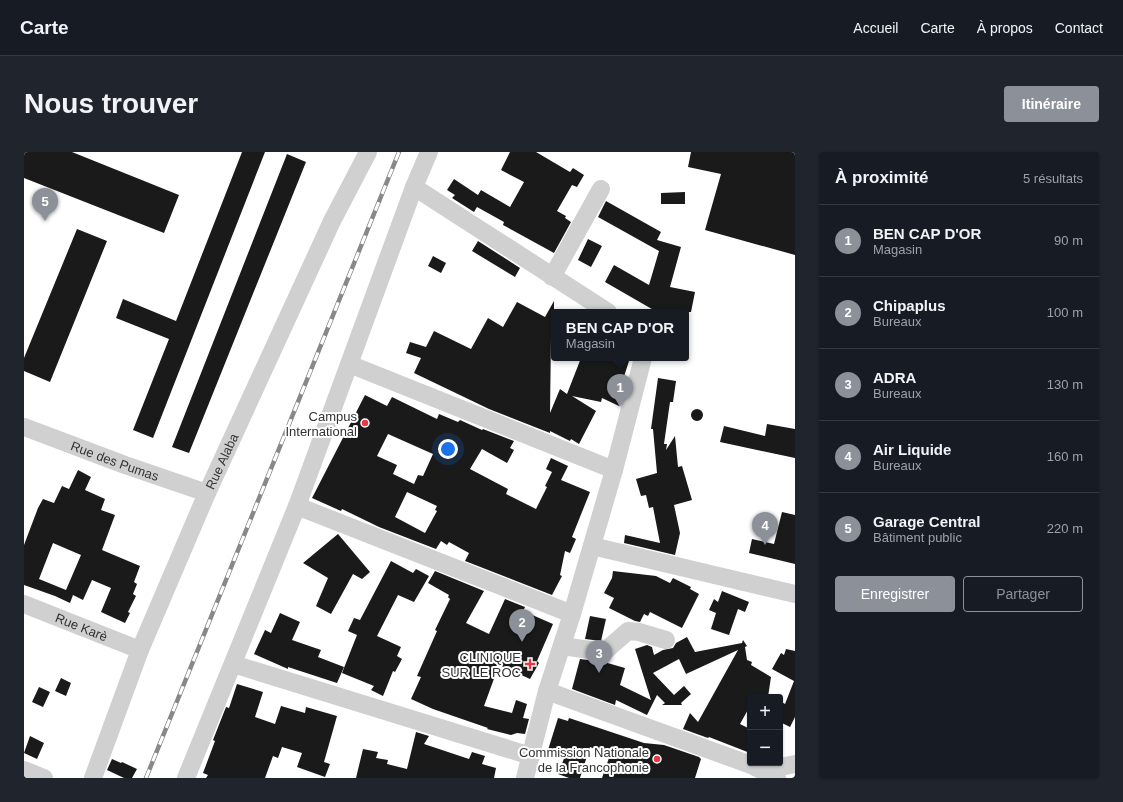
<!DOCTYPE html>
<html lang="fr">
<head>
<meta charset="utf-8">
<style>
	body { margin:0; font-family:Arial,sans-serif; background:#20242c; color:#f1f3f6 }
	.controls { position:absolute; right:12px; bottom:12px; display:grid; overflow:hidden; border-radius:4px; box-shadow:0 1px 3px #0004 }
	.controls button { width:36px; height:36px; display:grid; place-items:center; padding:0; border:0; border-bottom:1px solid #363941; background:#171b24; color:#f1f3f6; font:20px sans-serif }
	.you { position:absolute; left:424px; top:297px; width:14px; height:14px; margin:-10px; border:3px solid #fff; border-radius:50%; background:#1a73e8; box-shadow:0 0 0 6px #1a73e833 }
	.badge { display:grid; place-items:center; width:26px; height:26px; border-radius:50%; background:#8c9099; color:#fff; font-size:13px; font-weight:700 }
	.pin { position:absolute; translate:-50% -33px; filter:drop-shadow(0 1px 2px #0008) }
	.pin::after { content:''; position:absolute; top:21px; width:14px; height:12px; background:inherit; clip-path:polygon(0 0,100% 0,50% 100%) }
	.popup { position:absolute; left:527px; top:157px; width:138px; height:52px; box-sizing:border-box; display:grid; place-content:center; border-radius:4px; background:#171b24; filter:drop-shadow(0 1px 3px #0005); font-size:13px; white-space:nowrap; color:#9ea1a6 }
	.popup b { font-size:15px; color:#f1f3f6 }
	.popup::after { content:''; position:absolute; left:50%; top:100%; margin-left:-8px; border:8px solid transparent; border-top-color:#171b24 }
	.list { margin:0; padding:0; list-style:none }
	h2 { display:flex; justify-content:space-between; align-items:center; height:52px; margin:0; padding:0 16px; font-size:17px }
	h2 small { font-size:13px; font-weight:400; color:#9ea1a6 }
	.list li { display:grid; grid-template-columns:26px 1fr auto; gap:12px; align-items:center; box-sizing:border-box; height:72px; padding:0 16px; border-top:1px solid #363941 }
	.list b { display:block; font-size:15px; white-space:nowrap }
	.list p { margin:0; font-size:13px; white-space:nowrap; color:#9ea1a6 }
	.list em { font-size:13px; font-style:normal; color:#9ea1a6 }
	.actions { display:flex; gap:8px; padding:12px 16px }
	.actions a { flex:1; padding:9px 0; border:1px solid #8c9099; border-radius:4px; text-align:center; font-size:14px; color:#8c9099 }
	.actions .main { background:#8c9099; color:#fff }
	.map { position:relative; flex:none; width:771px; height:626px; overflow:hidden; border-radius:4px }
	header { display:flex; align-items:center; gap:24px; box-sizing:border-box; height:56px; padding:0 20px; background:#171b24; border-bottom:1px solid #363941 }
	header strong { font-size:19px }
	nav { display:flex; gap:22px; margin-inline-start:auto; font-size:14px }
	.intro { display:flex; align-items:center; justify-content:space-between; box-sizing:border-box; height:96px; padding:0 24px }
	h1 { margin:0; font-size:28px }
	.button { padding:10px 18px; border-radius:4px; background:#8c9099; color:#fff; font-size:14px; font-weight:700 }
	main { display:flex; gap:24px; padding:0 24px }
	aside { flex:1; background:#171b24; border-radius:4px; box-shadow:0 1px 3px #0004 }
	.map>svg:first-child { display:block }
	.building { fill:#1a1a1a; fill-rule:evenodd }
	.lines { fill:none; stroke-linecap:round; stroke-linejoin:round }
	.minor { stroke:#d0d0d0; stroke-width:18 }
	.rail-casing { stroke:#888; stroke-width:4.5 }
	.rail { stroke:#fff; stroke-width:3; stroke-dasharray:9; stroke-linecap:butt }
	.poi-dot { fill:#e63946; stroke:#fff; stroke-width:1.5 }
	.labels { text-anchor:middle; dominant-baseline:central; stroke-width:4; stroke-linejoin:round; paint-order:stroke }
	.poi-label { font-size:13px; fill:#333; stroke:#fff; text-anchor:end }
	.street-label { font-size:13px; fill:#333; stroke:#fff }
</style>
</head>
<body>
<header>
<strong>Carte</strong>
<nav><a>Accueil</a><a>Carte</a><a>À propos</a><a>Contact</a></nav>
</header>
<div class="intro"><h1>Nous trouver</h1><a class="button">Itinéraire</a></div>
<main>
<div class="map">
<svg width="771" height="626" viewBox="0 0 771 626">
	<rect width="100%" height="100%" fill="#fff"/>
	<path class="building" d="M0,0H48L155,43L140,81L0,26Z
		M218,0H241L129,286L109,278L145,187L92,166L99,147L152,169Z
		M486,0H512L546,20L549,16L560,23L553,35L548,33L533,59L542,64L541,66L547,70L530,101L479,73L480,70L453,55L450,60L428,46L431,43L423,38L430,27L454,43L457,38L486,55L500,30L477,18Z
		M667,0H771V103L681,78L697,22L664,15Z
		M263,2L282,10L165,301L148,295Z
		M661,40V52H637V41Z
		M582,49L637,80L633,88L657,95L646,135L671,140L667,160H633L581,130L590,113L625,133L635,99L574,65Z
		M53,77L83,89L26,230L0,219V206Z
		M564,87L578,94L567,115L554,108Z
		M454,89L496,116L491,125L448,99Z
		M409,104L422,111L417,121L404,114Z
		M530,149V186L527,185L526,261L536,237L543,242L557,206H595L605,209L595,240H597L595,254L578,246L577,250L548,244L572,259L555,292L547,287L546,289L526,279V281L465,257L390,221L397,206L382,201L386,190L402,195L410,179L447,197L464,166L479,175L493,150L521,165Z
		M634,226L652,229L649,250H646L640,292H643L642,298L651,284L654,315L658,314L668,348L650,353L656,381L651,403L600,391L601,383L636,391L629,355L625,356L622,343L617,344L612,327L633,321L629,277H627Z
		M341,243L363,254L368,245L413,267L415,262L434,270L436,268L458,278L459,277L490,289L486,296L490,298L483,311L458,297L446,317L484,337L482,342L512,357L523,335L521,334L528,320L522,317L527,306L544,314L537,328L566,340L548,385L552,387L546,401L541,399L536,423L538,424L528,443L441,409L445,401L425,390L423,393L417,389L412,397L355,375L318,357L317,359L288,346ZM364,282L409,302L399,324L394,323L390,332L369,322L373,313L353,304ZM383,340L413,354L411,358L413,359L401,381L371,365Z
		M667 263a6 6 0 1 1 12 0a6 6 0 1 1-12 0Z
		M743,272L771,277V306L696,290L700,274L741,284Z
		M54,318L67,325L61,338L81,347L77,358L91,363L78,398L116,414L110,430L113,432L109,442L112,444L104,460L106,461L101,471L77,460L87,436L68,428L59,448L49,443L46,451L31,444L0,433V393L14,356L19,347L30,351L38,334L45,337ZM29,391L57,403L42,438L15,427Z
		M758,360L771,363V412L725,401L728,387L750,392Z
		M314,382L346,420L338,427L329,422L307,462L292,454L304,426L279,411Z
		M367,409L389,421L392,417L405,424L390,450L374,443L353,484L377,495L373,504L378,507L371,520L369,519L359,544L347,538L350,534L318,521L333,483L324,479L330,466L336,468Z
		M411,419L460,439L442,471L465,482L481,447L501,455L499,459L529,472L513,509L515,511L506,527L475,513L460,554L488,561L492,548L503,552L499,566L505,567L501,582L493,581L487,583L463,577L464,576L409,557L387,547L397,525L393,524L413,479L411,478L426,447L424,445L425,443L404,431Z
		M589,419L632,424L646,431L649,426L667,435L666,437L675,442L658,476L626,460L624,464L620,462L616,470L611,469L585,456L590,446L580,441L588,426Z
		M698,439L725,450L721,460L714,457L705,483L687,477L692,461L685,458L690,447L694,450Z
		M256,461L276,470L268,488L297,498L294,505L320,515L313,531L264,515V517L230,502L241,478L247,481Z
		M566,464L582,467L577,489L561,487Z
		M663,485L671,500L718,491L719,488L723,494L721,495L723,508L728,510L727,513L747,525L744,545H726V554L716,572L726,577V601L685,585L684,586L659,577L666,561L674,570L714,498L662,522L655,507L629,521L650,543L660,534L667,542L657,551L658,553H638L641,551L633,543L623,563L592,548L591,553L548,537L556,507L580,510L601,516L596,533L627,548L611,497L623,493L628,495L630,503L639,498L649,496L652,491Z
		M762,497L771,499V565L766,575L756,570V549L761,552L770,529L748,517L757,501L760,503Z
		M37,526L47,531L42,544L31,539Z
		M213,532L239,540L231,565L251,572L257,554L281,561L282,555L313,564L300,610L306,612L301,625L273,615L278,601L258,595L254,606L249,604L241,626H182L184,623L179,621L191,589L189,588L202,555L205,556Z
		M15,535L26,540L19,555L8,550Z
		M534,566L544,569L545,566L620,591L640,593L675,605L677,607L671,626H578L586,603L566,595L556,626H545L534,622L541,604L524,598Z
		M392,580L405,584L400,592L445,607L448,600L461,604L458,612L472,616L470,626H332L339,597L354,600L352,606L364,608L363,612L383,617Z
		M6,584L20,591L13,607L0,601Z
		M88,607L97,611L98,610L113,617L108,626H100L83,618Z"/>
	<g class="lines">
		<g class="minor">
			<path d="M390,35L584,160"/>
			<path d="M528,125L577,37"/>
			<path d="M325,212L590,318"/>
			<path id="s1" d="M0,275L101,313L183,341"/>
			<path d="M273,354L548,462"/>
			<path d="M568,394L771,442"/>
			<path id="s2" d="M0,452L116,498"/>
			<path d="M538,494L580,500L604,479L615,480L642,488"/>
			<path d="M209,512L507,604"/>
			<path d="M523,539L727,613L753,626"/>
			<path d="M0,618L20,626"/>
			<path d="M739,618L771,612"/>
			<path id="s3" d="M69,626L116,498L183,341L308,69L344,0"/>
			<path d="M162,626L273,354L390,35L405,0"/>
			<path d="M501,626L523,539L548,462L590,318L619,206"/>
		</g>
		<defs>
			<path id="rail" d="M122,626L375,0"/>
		</defs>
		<use href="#rail" class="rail-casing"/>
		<use href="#rail" class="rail"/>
	</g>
	<g class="poi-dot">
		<circle cx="341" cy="271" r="4"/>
		<path d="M504 506h4v4h4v4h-4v4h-4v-4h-4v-4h4z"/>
		<circle cx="633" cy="607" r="4"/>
	</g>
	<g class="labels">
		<g class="poi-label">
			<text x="333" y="264">Campus<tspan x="333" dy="15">International</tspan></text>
			<text x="497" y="505">CLINIQUE<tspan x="497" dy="15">SUR LE ROC</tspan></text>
			<text x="625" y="600">Commission Nationale<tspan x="625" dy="15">de la Francophonie</tspan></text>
		</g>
		<g class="street-label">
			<text stroke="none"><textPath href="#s1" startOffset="97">Rue des Pumas</textPath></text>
			<text stroke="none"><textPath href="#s3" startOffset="342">Rue Alaba</textPath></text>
			<text stroke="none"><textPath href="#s2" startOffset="62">Rue Karè</textPath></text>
		</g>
	</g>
</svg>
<div class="controls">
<button>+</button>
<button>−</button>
</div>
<div class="you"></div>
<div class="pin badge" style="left:596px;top:255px">1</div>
<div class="popup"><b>BEN CAP D'OR</b>Magasin</div>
<div class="pin badge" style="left:498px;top:490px">2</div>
<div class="pin badge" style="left:575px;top:521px">3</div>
<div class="pin badge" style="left:741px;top:393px">4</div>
<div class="pin badge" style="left:21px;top:69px">5</div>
</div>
<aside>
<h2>À proximité<small>5 résultats</small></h2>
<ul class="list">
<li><span class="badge">1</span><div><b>BEN CAP D'OR</b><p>Magasin</p></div><em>90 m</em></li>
<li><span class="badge">2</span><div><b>Chipaplus</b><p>Bureaux</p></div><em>100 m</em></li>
<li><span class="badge">3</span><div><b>ADRA</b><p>Bureaux</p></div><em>130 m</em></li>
<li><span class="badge">4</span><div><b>Air Liquide</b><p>Bureaux</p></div><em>160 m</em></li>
<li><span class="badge">5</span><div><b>Garage Central</b><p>Bâtiment public</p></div><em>220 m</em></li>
</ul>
<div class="actions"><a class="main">Enregistrer</a><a>Partager</a></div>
</aside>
</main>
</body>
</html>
